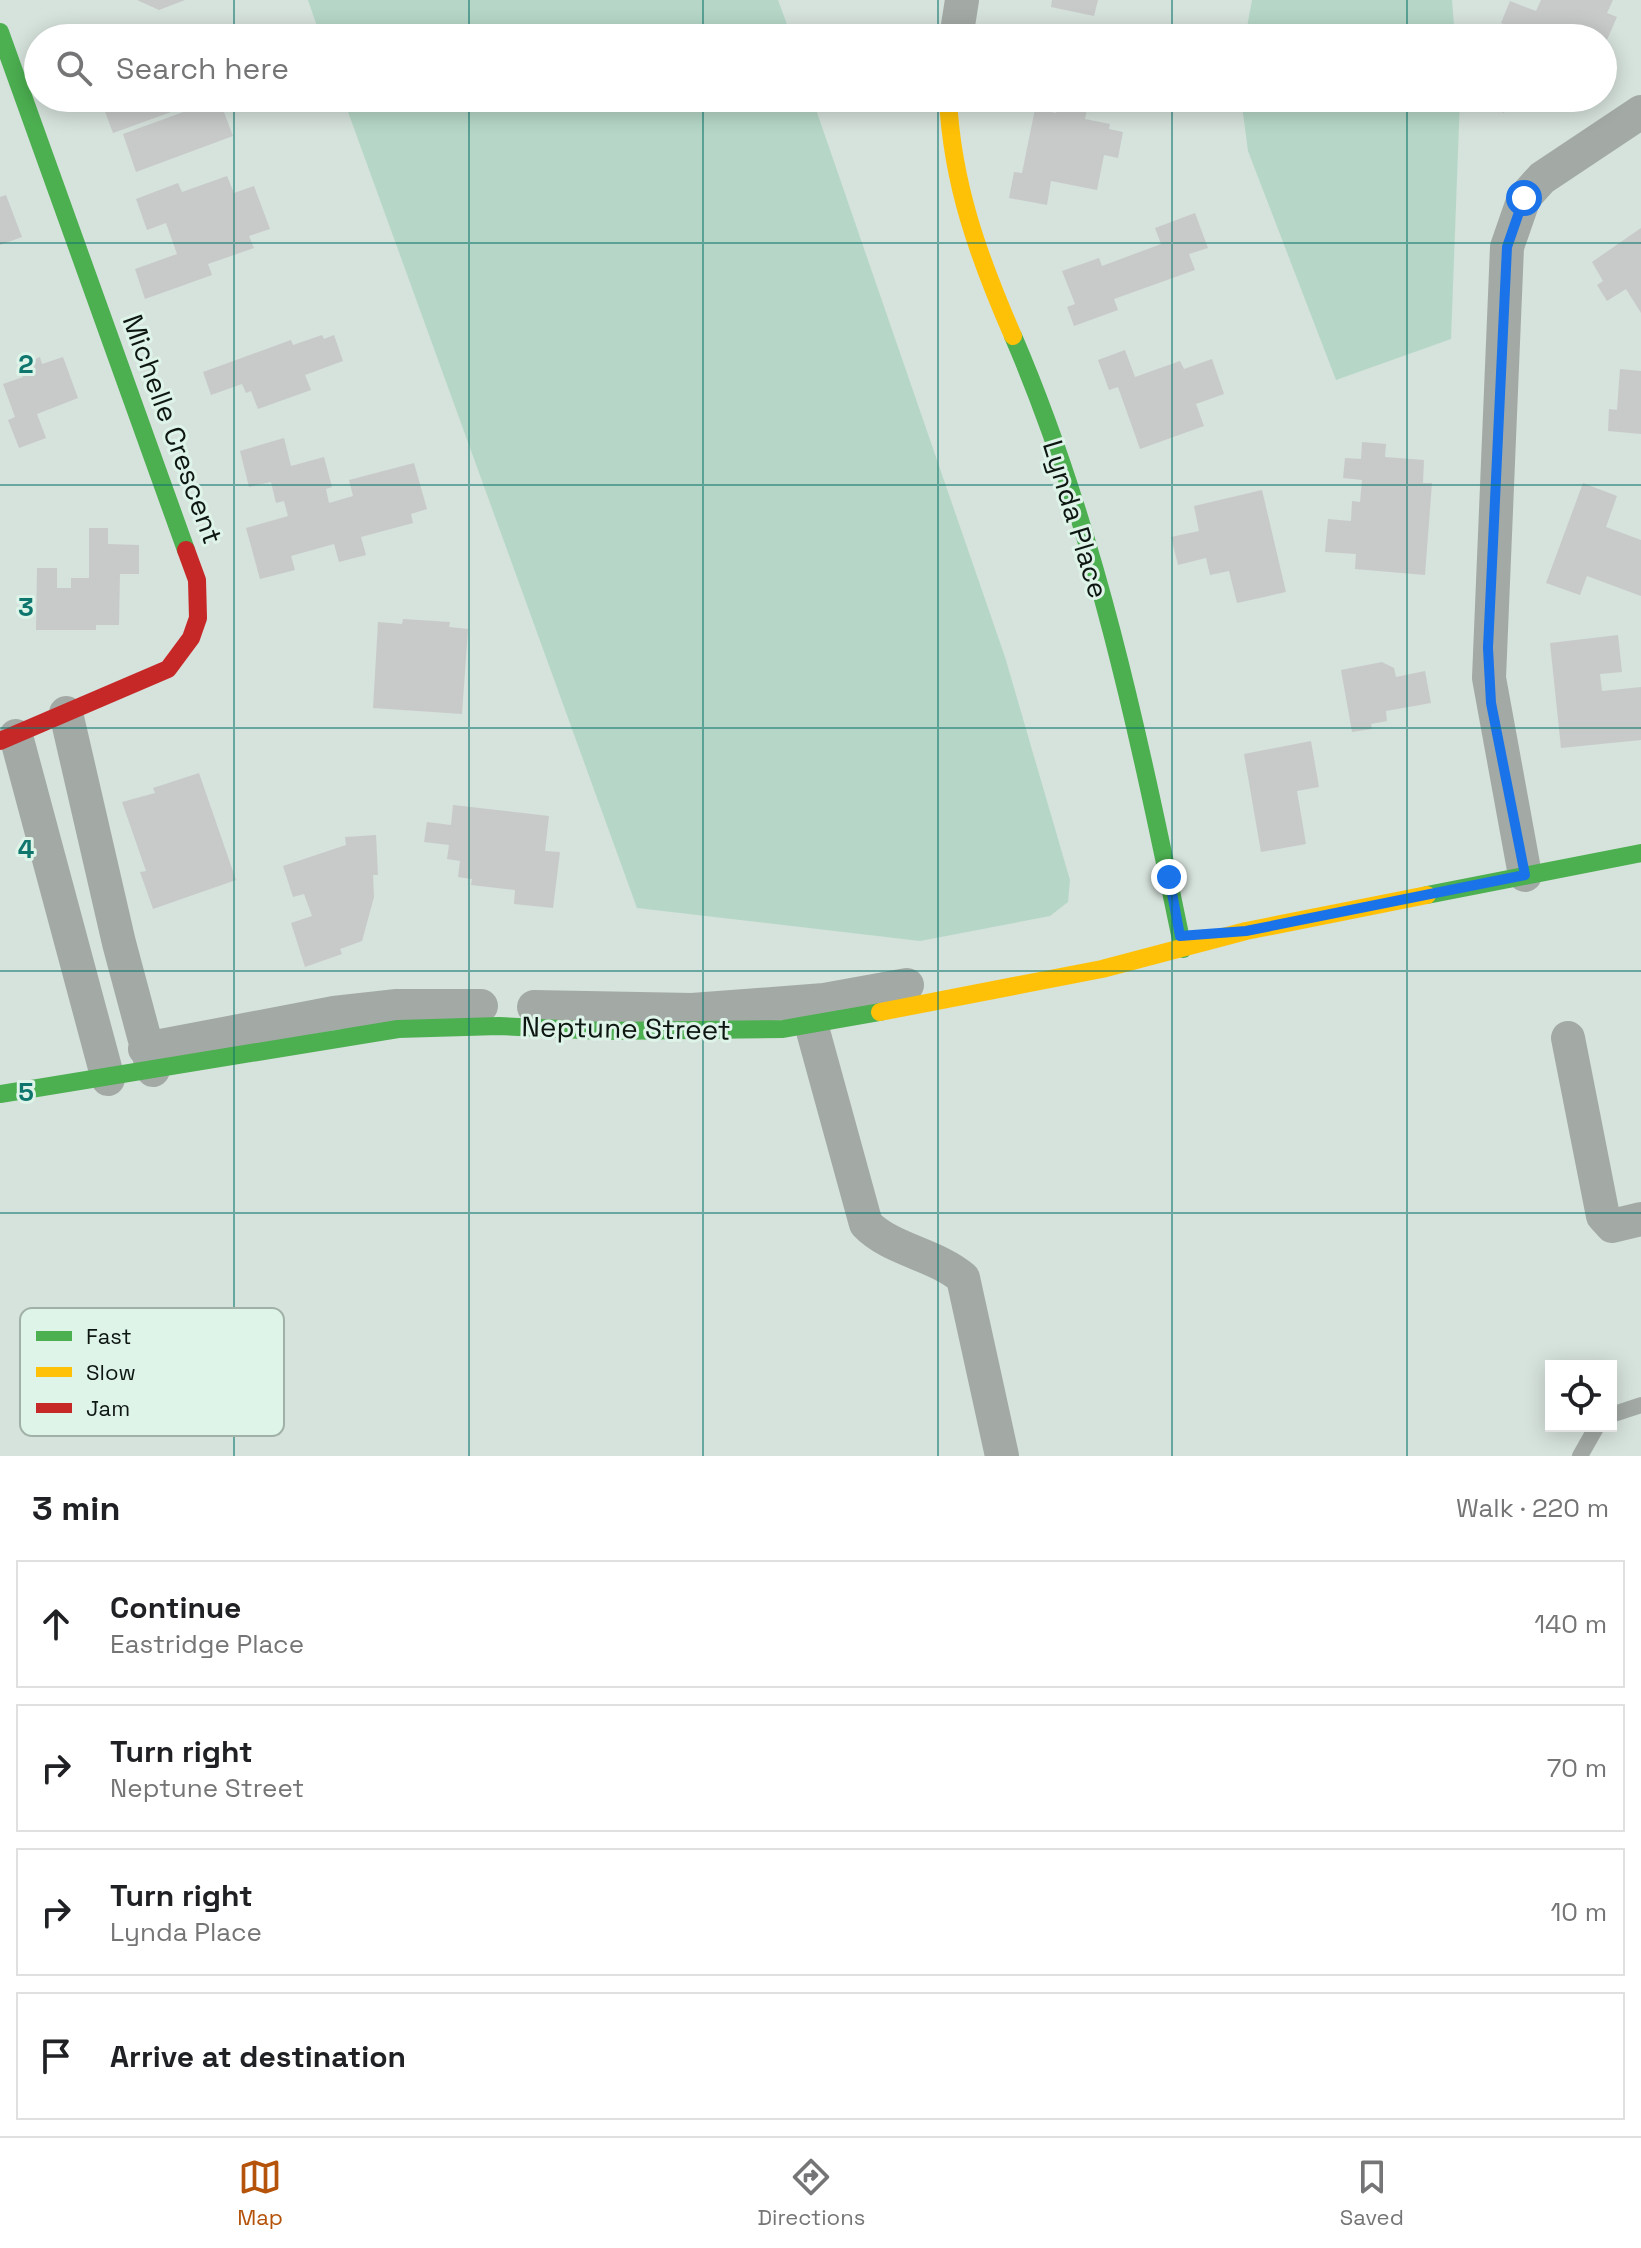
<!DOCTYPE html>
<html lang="en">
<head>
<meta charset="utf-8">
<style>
	body { margin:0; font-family:"Space Grotesk",sans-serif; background:#f6f6f6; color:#202124 }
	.controls { position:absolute; right:24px; bottom:24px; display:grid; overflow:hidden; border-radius:0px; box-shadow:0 4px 20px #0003 }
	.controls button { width:72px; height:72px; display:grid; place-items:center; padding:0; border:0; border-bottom:2px solid #e0e0e0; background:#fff; color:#202124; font:40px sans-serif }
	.stop { position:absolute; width:24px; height:24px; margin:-18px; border:6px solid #1a73e8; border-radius:50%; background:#fff }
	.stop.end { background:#1a73e8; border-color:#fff; box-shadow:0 2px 8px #0008 }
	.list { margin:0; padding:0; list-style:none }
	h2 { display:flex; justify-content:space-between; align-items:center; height:104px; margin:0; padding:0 32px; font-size:34px }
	h2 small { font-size:26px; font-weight:400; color:#757577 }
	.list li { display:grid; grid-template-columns:52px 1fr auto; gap:24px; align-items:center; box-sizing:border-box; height:128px; margin:0 16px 16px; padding:0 16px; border:2px solid #e0e0e0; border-radius:0px }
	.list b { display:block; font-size:30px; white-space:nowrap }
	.list p { margin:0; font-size:26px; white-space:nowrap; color:#757577 }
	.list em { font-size:26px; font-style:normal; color:#757577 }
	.icon { flex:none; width:44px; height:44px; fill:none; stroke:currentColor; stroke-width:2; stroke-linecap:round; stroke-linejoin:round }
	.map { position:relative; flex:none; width:1641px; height:1456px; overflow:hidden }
	.search { position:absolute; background:#fff; box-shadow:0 4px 20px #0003; left:24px; right:24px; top:24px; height:88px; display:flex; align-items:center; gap:20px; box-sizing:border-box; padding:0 28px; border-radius:44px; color:#757577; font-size:30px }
	.sheet { height:680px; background:#fff }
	nav { display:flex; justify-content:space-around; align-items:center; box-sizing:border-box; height:112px; border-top:2px solid #e0e0e0; background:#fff; font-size:22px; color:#757577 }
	nav a { display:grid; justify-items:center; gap:4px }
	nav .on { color:#b45309 }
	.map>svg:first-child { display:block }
	.green { fill:#b6d7c8 }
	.building { fill:#c8caca }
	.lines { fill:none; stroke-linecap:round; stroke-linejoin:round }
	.lane { stroke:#a3aaa6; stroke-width:16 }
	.street { stroke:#a3aaa6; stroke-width:34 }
	.fast { stroke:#4caf50; stroke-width:18 }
	.slow { stroke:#ffc107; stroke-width:18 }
	.jam { stroke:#c62828; stroke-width:18 }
	.route { stroke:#1a73e8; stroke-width:10 }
	.grid { fill:none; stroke:#0f766e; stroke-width:2; stroke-opacity:0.55 }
	.labels { text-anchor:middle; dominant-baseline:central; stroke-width:6; stroke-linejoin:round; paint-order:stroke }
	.street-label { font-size:28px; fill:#0e1612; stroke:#def4e9 }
	.key { fill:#def4e9; stroke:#a0b1a8; stroke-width:2 }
	.key-label { font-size:22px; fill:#0e1612 }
	.grid-label { font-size:26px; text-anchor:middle; font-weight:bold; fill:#0f766e; stroke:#def4e9; stroke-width:6; stroke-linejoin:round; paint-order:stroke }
</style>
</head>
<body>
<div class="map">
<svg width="1641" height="1456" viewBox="0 0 1641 1456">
	<rect width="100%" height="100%" fill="#d6e2dc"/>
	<path class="green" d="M308,0H778L792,38H321Z
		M1252,0H1452L1455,38H1245Z
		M343,98H812L1005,657L1070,880L1068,902L1050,916L920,941L637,908Z
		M1241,98H1460L1451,339L1336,380L1248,151Z"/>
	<path class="building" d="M137,0H185L159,10Z
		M1052,0H1098L1094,16L1051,7Z
		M1541,0H1613L1607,13L1617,17L1606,42L1597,38H1538L1501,23L1510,1L1536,11Z
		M100,98H194L196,103L113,133Z
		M1059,98L1088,103L1085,119L1110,124L1109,129L1123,132L1118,158L1104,155L1097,190L1051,181L1047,205L1009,198L1014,172L1022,173L1035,109L1056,113Z
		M1493,98H1524L1503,113Z
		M219,99L233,136L136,172L123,134Z
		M227,176L234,193L254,186L270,229L249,236L254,248L208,264L212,275L145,299L135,269L177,254L166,223L147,230L136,199L178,183L182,192Z
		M6,195L22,237L0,245V197Z
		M1195,213L1208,248L1189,254L1195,270L1114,299L1118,310L1074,326L1067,307L1075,304L1062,271L1099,258L1102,266L1161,244L1155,228Z
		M1641,228V313L1626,289L1607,301L1597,285L1603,281L1592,262Z
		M322,335L324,339L334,335L343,361L305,375L311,390L258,409L251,391L246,393L242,384L211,395L203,372L291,340L293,345Z
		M1125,350L1135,377L1180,361L1184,369L1212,359L1224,394L1196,404L1204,426L1140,449L1118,387L1109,390L1098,360Z
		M40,357L42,364L63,357L78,398L37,414L46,438L19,448L8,420L15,417L3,384L23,377L19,365Z
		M1620,369L1641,371V434L1608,431L1609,409L1617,410Z
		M284,438L291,466L324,457L332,487L326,489L329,503L353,496L349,480L414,463L427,509L411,514L413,523L361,537L366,555L339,562L334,544L291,556L295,570L260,579L246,528L288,516L284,501L276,503L271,482L249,487L240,451Z
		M1362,442L1386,444L1385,457L1424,460L1423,483H1432L1425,575L1355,569L1356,554L1325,552L1328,519L1351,521L1352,501L1360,502L1362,480L1343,478L1345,458L1361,459Z
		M1583,483L1617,496L1606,527L1641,540V596L1587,576L1580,595L1546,583Z
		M1262,490L1286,592L1237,603L1229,571L1210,575L1206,558L1178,565L1171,537L1199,531L1194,506Z
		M89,528H108V544L139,545V574H120L119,625H96V630H36L37,568H57V588H71V578H89Z
		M403,619L450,622L449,627L468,629L462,714L373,708L378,622L402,624Z
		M1618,635L1622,672L1600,674L1602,691L1641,687V740L1561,748L1550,643Z
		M1382,662L1394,668L1396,677L1425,671L1431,703L1386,711L1387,721L1371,724L1372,729L1352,732L1341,670Z
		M1311,741L1319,787L1297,791L1306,844L1261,852L1244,754Z
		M199,773L236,880L153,909L140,872L146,871L122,802L155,793L153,788Z
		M453,805L549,816L545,851L560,852L553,908L514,904L515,890L471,885L472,879L458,877L460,861L447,859L449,845L424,842L427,822L451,825Z
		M376,835L378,875H373L374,897L362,941L340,949L342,954L305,967L291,923L312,916L304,894L293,897L283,866L346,845L345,837Z"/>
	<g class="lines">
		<path class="lane" d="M1611,1415L1641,1405
			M1580,1456L1597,1426"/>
		<path class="street" d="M956,38L962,0
			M66,713L119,943L153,1070
			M16,736L108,1079
			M1525,875L1489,678L1507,247L1524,198L1542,178L1641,112
			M805,1002L866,1224C891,1250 935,1254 963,1278L1002,1456
			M534,1007L692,1010L824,1000L907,985
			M1568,1038L1603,1216L1612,1226L1641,1219
			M145,1049L334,1013L397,1006H481"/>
		<path class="fast" d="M0,32L186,550
			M1013,336C1097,531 1140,742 1183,949
			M1427,895L1641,853
			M0,1094L398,1029L499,1026L604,1031L783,1029L880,1012"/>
		<path class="slow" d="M948,98C952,184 979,258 1013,336
			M880,1012L1102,969L1246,931L1427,895"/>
		<path class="jam" d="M0,741L168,669L191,638L198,618L197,580L186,550"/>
	</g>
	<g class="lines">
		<path class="route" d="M1169,877L1180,936L1246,931L1525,875L1491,703L1488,648L1507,247L1524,198"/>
	</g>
	<path class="grid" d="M234,0V38M469,0V38M703,0V38M938,0V38M1172,0V38M1407,0V38M234,98V1456M469,98V1456M703,98V1456M938,98V1456M1172,98V1456M1407,98V1456M0,243H1641M0,485H1641M0,728H1641M0,971H1641M0,1213H1641"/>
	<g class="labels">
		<g class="street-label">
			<text transform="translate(173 429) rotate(70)">Michelle Crescent</text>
			<text transform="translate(1076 519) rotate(73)">Lynda Place</text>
			<text transform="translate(626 1028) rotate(1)">Neptune Street</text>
		</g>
	</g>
	<rect x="20" y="1308" width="264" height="128" rx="12" class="key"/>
	<rect x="36" y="1331" width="36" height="10" fill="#4caf50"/>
	<rect x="36" y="1367" width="36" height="10" fill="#ffc107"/>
	<rect x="36" y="1403" width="36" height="10" fill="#c62828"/>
	<g class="key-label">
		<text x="86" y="1344">Fast</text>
		<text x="86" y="1380">Slow</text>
		<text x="86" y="1416">Jam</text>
	</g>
	<g class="grid-label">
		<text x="26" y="373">2</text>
		<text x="26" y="616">3</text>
		<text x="26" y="858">4</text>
		<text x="26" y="1101">5</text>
	</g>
</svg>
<div class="controls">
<button><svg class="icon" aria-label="locate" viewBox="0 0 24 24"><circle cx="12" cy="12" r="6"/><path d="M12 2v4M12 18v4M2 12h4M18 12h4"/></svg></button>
</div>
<div class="stop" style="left:1524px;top:198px"></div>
<div class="stop end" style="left:1169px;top:877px"></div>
<div class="search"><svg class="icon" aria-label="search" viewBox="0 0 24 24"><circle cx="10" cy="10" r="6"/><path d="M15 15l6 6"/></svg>Search here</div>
</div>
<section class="sheet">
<h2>3 min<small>Walk · 220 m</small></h2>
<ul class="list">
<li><svg class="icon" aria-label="ahead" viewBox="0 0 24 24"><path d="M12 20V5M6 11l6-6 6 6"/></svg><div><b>Continue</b><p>Eastridge Place</p></div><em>140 m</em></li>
<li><svg class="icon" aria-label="right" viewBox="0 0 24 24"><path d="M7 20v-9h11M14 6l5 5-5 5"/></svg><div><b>Turn right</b><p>Neptune Street</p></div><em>70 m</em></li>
<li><svg class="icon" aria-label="right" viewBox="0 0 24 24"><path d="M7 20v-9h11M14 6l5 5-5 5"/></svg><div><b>Turn right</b><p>Lynda Place</p></div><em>10 m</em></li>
<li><svg class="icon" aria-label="arrive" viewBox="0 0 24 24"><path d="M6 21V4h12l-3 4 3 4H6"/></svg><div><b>Arrive at destination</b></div></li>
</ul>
</section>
<nav>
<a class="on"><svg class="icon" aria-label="map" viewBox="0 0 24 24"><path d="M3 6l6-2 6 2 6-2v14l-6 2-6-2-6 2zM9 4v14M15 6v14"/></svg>Map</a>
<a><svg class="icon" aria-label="directions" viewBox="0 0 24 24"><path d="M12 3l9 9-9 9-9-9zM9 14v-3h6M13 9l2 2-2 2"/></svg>Directions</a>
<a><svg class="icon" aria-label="saved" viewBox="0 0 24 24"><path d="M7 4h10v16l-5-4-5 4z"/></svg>Saved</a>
</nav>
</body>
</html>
